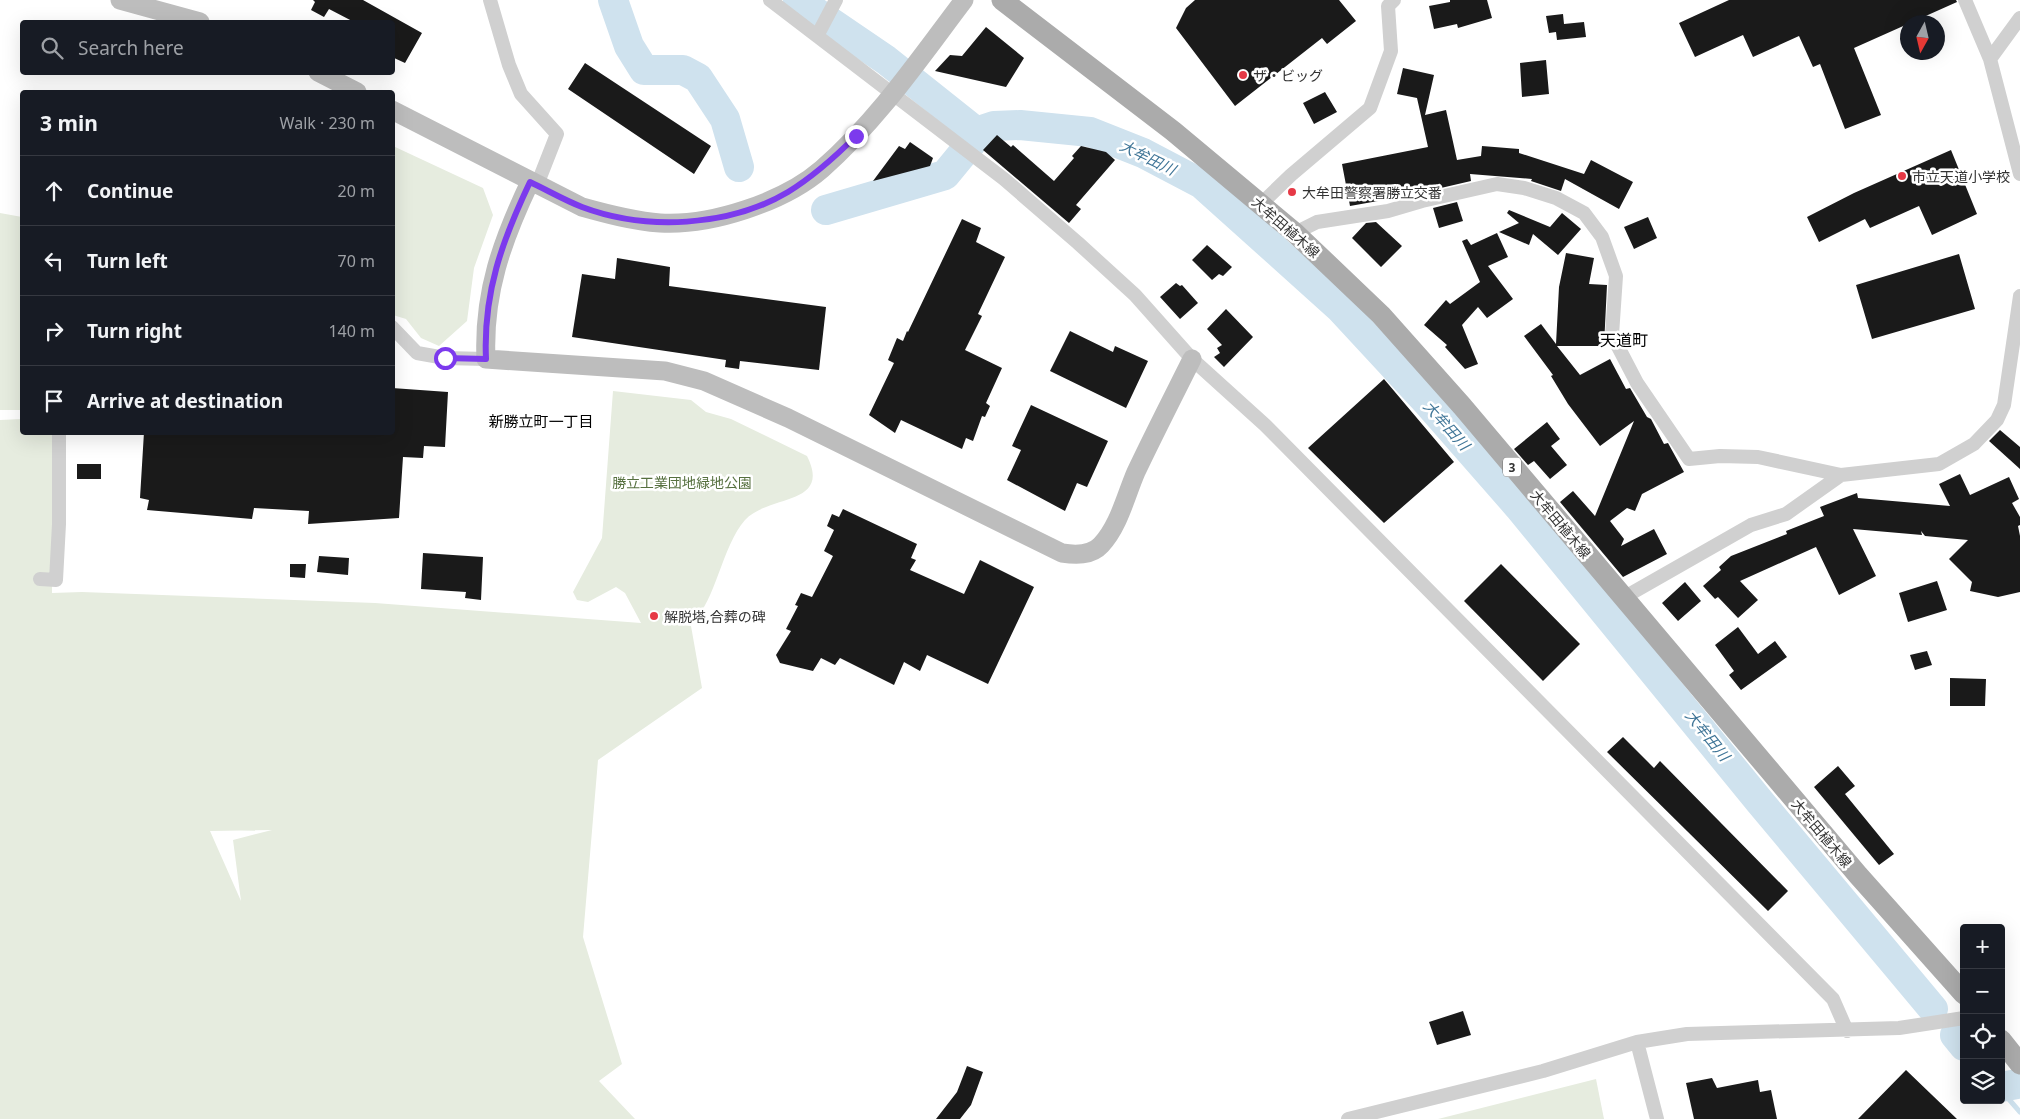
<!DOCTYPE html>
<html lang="en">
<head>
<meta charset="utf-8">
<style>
	body { margin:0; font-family:"Noto Sans","Noto Sans JP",sans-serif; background:#242831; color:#f1f3f6 }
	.controls { position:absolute; right:15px; bottom:15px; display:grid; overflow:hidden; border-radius:5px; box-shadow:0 5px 20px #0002 }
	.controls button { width:45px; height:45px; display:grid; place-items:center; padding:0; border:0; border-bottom:1px solid #363941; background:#171b24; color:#f1f3f6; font:25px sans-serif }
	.compass { position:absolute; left:1900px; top:15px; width:45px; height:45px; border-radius:50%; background:#171b24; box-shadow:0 5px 20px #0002; rotate:188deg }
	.stop { position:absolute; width:15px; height:15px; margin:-11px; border:4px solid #7c3aed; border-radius:50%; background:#fff }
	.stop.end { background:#7c3aed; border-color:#fff; box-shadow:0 1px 5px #0008 }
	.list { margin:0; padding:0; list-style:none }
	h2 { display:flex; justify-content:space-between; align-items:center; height:65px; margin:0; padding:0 20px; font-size:21px }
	h2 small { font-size:16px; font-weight:400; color:#9ea1a6 }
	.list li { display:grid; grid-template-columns:32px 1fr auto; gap:15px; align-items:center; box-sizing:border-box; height:70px; padding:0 20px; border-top:1px solid #363941 }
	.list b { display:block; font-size:19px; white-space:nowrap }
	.list em { font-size:16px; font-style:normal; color:#9ea1a6 }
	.icon { flex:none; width:28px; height:28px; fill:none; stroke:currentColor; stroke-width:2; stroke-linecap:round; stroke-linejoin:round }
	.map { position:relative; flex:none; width:2020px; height:1119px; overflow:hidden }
	.search { position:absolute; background:#171b24; box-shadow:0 5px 20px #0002; left:20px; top:20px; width:375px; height:55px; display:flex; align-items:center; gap:12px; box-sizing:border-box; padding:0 18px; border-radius:5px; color:#9ea1a6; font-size:19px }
	.panel { position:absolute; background:#171b24; box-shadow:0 5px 20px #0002; left:20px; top:90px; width:375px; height:345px; border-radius:5px }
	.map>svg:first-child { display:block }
	.green { fill:#e6ecdf; fill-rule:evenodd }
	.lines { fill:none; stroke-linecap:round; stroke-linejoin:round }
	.stream { stroke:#cfe2ee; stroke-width:5 }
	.river { stroke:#cfe2ee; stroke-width:30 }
	.building { fill:#1a1a1a }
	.street { stroke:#d0d0d0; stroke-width:14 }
	.secondary { stroke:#bdbdbd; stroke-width:19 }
	.primary { stroke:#ababab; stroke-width:21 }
	.route { stroke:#7c3aed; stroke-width:6 }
	.poi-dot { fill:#e63946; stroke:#fff; stroke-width:2 }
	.labels { text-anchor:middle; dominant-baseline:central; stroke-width:5; stroke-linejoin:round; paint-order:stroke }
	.shield { fill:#fff; stroke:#707070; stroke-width:1 }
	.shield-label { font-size:12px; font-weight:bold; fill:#333 }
	.poi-label { font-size:14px; fill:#333; stroke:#fff; text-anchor:start }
	.street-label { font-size:14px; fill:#333; stroke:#fff }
	.park-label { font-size:14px; fill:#56703f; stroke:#fff }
	.water-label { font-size:15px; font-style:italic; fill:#3f7597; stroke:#fff }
	.neighbourhood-label { font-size:15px; fill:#000; stroke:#fff }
	.quarter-label { font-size:16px; fill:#000; stroke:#fff }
</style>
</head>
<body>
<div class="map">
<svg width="2020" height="1119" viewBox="0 0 2020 1119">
	<rect width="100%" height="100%" fill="#fff"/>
	<path class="green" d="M393,146L483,188L493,215L474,268L467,321L439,346L421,338L406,319L393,315Z
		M0,213L22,217V410H0Z
		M613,391L691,400L706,412L731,419L807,456C832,506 769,494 745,520C722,546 715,603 694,619C690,622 684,623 680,625L691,626L702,688L598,760L583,937L622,1064L599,1081L635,1119H0V420L22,419V432L53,433L52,593L82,592L375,603L641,623L625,593L616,587L588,602L577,600L573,592L602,538ZM272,830L233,840L241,901L210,831Z
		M1596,1079L1604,1119H1438Z"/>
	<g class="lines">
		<path class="stream" d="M2001,1090L2020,1112"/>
		<path class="river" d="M613,0L629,46L644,70H683L698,78L725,119L739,167
			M798,0L886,60L979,134
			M826,210L945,175L982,130L994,126L1020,125L1090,132L1143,153L1202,184L1340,308L1428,403L1519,507L1760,802L1933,1009
			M1955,1035L1964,1046
			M2001,1087L2017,1084"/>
	</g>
	<path class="building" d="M313,0H363L422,33L405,63L392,57V22H354L329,9L324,17L311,10L315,2Z
		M1195,0H1339L1356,21L1327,44L1322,38L1235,106L1176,28L1186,8Z
		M1450,0H1487L1492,18L1458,28L1457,24L1434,29L1429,6L1450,2Z
		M1729,0H1956L1957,2L1854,48L1881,115L1845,129L1820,64L1813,67L1799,36L1753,57L1743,35L1695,57L1679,23Z
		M1563,14L1564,24L1584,22L1586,37L1557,40L1556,32L1549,33L1546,16Z
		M986,27L1024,58L1006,87L935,71L950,55L962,56Z
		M1546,60L1549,94L1522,97L1520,63Z
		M585,63L711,146L694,174L568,89Z
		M1403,68L1434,75L1425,115L1446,110L1457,160L1481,156L1482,146L1519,149V153L1584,174L1591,160L1633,182L1619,209L1565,179L1561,191L1531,181L1532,179L1470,174L1471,181L1428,191L1427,186L1377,195L1378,201L1350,206L1342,164L1428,147L1417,98L1397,94Z
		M1325,92L1337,112L1314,124L1303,103Z
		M997,135L1011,147L1013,145L1054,181L1074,158L1072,156L1081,146L1106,152L1115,160L1076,205L1081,209L1069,223L983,150Z
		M910,142L933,158L930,166L873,181L899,146L905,149Z
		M1951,150L1977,214L1932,235L1919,206L1870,228L1865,219L1819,242L1807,217L1854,193Z
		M1457,202L1463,221L1439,228L1433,208Z
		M1509,210L1550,227L1562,213L1581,229L1558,255L1533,234L1529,245L1499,232L1519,223L1507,213Z
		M1648,217L1657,238L1634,249L1624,227Z
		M962,219L981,228L976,242L1005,257L978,314L982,316L965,350L1002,368L986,403L990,406L985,417L982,416L973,441L966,438L962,449L901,420L895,433L869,415L894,363L888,360L897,338L903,341L907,331L908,332Z
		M1376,222L1402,246L1381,267L1352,238L1366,223Z
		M1497,233L1508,257L1488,266L1513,299L1487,318L1478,307L1462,325L1478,364L1465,369L1445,347L1447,345L1424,325L1446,300L1450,304L1480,282L1462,241L1467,239L1471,245Z
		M1207,245L1232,267L1223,276L1219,274L1212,280L1192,260Z
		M1566,253L1594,258L1589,284L1607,285L1604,346H1557L1580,375L1610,359L1626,389L1630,388L1647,417L1651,419L1664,444L1668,443L1684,472L1642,494L1635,511L1627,508L1610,521L1624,539L1621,546L1654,529L1667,554L1623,577L1560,502L1573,491L1595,516L1634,421L1600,446L1568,404L1551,376L1553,375L1524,336L1541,324L1556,344L1559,287Z
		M1959,254L1975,309L1872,339L1856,285Z
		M617,258L670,267L669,286L826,307L819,370L740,361L739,369L725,367L726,360L572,337L582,274L615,279Z
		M1176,283L1180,286L1182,285L1198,303L1180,319L1160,297Z
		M1226,309L1253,337L1224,367L1214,357L1220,353L1217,348L1222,345L1207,329Z
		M1070,331L1113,352L1115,346L1148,361L1126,408L1050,371Z
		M1384,379L1454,462L1384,523L1308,448Z
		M392,388L448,392L445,447L424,446L423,458L403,457L399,518L308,524L309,511L254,508L252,519L147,510L149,500L140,498L144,432H392Z
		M1031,405L1108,441L1087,487L1077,483L1065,511L1007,480L1021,450L1012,446Z
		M1547,422L1560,439L1551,446L1567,465L1550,479L1534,461L1528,465L1514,449Z
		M2000,430L2020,447V469L1989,441Z
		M77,464H101V479H77Z
		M1960,474L1970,495L2009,477L2019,499L2012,503L2020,517V525L2018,526L2020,536V592L1998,597L1970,591L1972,582L1949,559L1968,540L1925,536L1921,531L1922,535L1853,529L1876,576L1839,595L1816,547L1740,581L1758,600L1738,618L1718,597L1715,599L1703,586L1721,570L1719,567L1731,556L1787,534L1786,531L1824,516L1820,507L1857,493L1858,498L1950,506L1939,484Z
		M843,509L917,544L911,558L916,560L910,570L964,594L980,560L1034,587L988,684L927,655L920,671L904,662L894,685L840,658L835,665L821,658L813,671L780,663L776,655L791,631L786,629L798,606L795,605L801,593L812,597L833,556L824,551L834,530L827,526L832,514L839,517Z
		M423,553L483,557L481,600L465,598L466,592L421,589Z
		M319,556L349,558L348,575L317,572Z
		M290,564H306L305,578L290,577Z
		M1501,564L1580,644L1543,681L1464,601Z
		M1937,581L1947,610L1908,622L1899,593Z
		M1685,582L1701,601L1678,621L1662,603Z
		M1738,627L1758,654L1775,641L1787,657L1741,690L1729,675L1734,671L1715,645Z
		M1927,651L1932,665L1915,670L1910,655Z
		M1950,678L1986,679L1985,706H1950Z
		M1623,737L1654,768L1660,761L1788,891L1768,911L1607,752Z
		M1838,766L1855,786L1845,794L1894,854L1879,865L1814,787Z
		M1463,1011L1471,1035L1437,1045L1429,1022Z
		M967,1066L983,1072L971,1105L960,1119H936L957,1092Z
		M1906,1070L1957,1119H1858Z
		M1712,1078L1717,1088L1758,1080L1760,1092L1771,1090L1777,1119H1694L1686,1083Z"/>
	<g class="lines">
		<path class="street" d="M490,0L509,65L521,94L557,134L537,185
			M770,0L1004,179L1078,243L1135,295L1192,359L1265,425L1833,999L1847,1031
			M1965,0L1990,59L2020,174
			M817,36L836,0
			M1990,59L2020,18
			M1261,204L1291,175L1370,108L1391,51L1388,6L1394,0
			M1295,233L1317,222L1388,211L1422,201L1497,184L1524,188L1556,198L1584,213L1602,237L1616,276L1612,335L1637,383L1689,459L1720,456L1758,457L1841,475L1939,464L1974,444L1997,420L2004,405L2020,296
			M392,327L417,353L445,358L486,359
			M40,579L56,580L59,524V432
			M1623,598L1751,525L1786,514L1841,475
			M1637,1042L1657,1119
			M1348,1119L1543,1071L1637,1042L1687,1034L1899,1028L1964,1018"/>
		<path class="secondary" d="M120,0L200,22
			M318,72L357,92
			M392,110L582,207C607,214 633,221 660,223C711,226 784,202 822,169C878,120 920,58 964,0
			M530,182C502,241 483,293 486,359L665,371L704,381L788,418L1062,553C1075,555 1091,556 1101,545C1119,526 1126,495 1136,472C1154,434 1173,397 1192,359"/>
		<path class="primary" d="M1002,0L1173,131L1295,233L1381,315L1462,406L1858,875L1964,994
			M2001,1040L2020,1064"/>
	</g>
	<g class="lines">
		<path class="route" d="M445,358L486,359C483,293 502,241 530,182C547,190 564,200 582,207C646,231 729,227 788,192C814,176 835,157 856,136"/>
	</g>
	<g class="poi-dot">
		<circle cx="1243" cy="75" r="5"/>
		<circle cx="1902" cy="176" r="5"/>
		<circle cx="1292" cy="192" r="5"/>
		<circle cx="654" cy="616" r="5"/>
	</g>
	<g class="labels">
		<rect class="shield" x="1503" y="457.5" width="18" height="19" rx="4"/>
		<g class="shield-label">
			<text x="1512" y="467">3</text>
		</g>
		<g class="poi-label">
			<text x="1253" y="75">ザ・ビッグ</text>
			<text x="1912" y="176">市立天道小学校</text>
			<text x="1302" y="192">大牟田警察署勝立交番</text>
			<text x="664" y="616">解脱塔,合葬の碑</text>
		</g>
		<g class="street-label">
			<text transform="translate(1286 227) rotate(41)">大牟田植木線</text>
			<text transform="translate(1561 524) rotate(50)">大牟田植木線</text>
			<text transform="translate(1822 833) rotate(50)">大牟田植木線</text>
		</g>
		<g class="park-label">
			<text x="682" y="482">勝立工業団地緑地公園</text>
		</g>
		<g class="water-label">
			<text transform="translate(1148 157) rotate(26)">大牟田川</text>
			<text transform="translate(1447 425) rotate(48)">大牟田川</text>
			<text transform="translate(1708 735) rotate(51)">大牟田川</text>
		</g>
		<g class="neighbourhood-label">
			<text x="541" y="421">新勝立町一丁目</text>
		</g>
		<g class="quarter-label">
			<text x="1624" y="340">天道町</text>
		</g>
	</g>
</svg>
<div class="controls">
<button>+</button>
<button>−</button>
<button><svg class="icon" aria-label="locate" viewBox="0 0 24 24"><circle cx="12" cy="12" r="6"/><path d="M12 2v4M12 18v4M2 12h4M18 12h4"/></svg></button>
<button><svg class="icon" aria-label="layers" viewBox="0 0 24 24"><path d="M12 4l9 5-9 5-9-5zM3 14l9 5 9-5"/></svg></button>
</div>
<svg class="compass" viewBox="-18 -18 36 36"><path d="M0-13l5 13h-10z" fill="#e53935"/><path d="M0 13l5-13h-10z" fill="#9ea1a6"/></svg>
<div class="stop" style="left:445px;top:358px"></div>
<div class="stop end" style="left:856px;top:136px"></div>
<div class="search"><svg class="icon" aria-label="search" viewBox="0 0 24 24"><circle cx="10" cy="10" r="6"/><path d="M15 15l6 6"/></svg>Search here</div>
<section class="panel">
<h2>3 min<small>Walk · 230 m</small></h2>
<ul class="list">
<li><svg class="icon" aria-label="ahead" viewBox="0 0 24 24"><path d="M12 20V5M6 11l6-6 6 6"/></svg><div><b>Continue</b></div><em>20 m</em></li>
<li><svg class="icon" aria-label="left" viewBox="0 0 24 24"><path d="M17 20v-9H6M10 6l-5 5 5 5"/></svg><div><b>Turn left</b></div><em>70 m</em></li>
<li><svg class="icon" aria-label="right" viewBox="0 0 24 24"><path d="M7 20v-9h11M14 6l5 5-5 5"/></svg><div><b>Turn right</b></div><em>140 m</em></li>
<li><svg class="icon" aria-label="arrive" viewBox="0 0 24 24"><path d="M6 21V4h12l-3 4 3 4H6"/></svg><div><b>Arrive at destination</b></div></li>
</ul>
</section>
</div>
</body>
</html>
